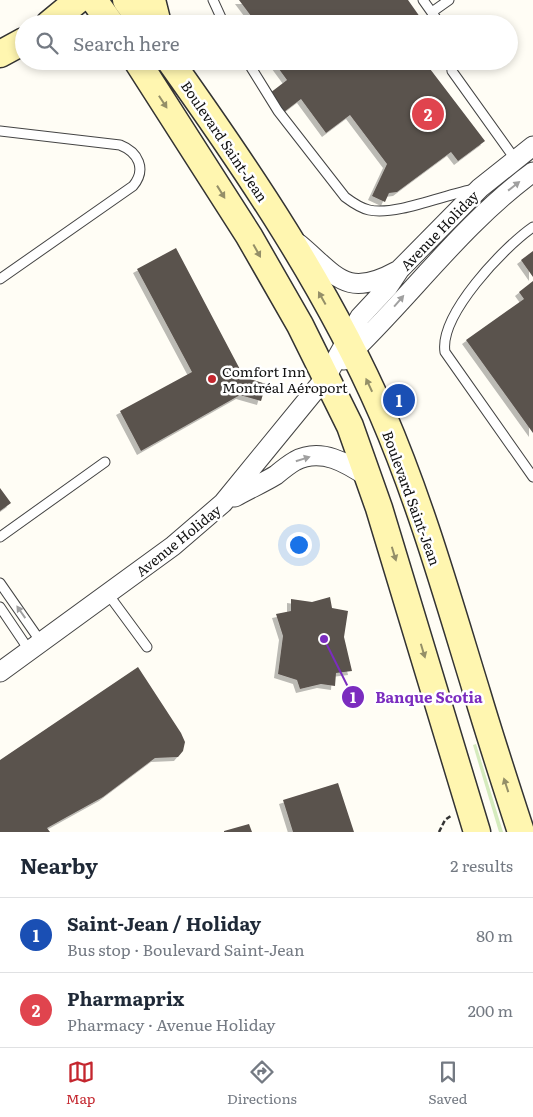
<!DOCTYPE html>
<html lang="en">
<head>
<meta charset="utf-8">
<style>
	body { margin:0; font-family:Literata,serif; background:#f2f2f3; color:#1f2937 }
	.you { position:absolute; left:298px; top:544px; width:18px; height:18px; margin:-12px; border:4px solid #fff; border-radius:50%; background:#1a73e8; box-shadow:0 0 0 8px #1a73e833 }
	.badge { display:grid; place-items:center; width:32px; height:32px; border-radius:50%; background:#c4262e; color:#fff; font-size:16px; font-weight:700 }
	.pin { position:absolute; translate:-50% -50%; border:2px solid #fff; box-shadow:0 1px 5px #0006 }
	.list { margin:0; padding:0; list-style:none }
	h2 { display:flex; justify-content:space-between; align-items:center; height:65px; margin:0; padding:0 20px; font-size:21px }
	h2 small { font-size:16px; font-weight:400; color:#747a83 }
	.list li { display:grid; grid-template-columns:32px 1fr auto; gap:15px; align-items:center; box-sizing:border-box; height:75px; padding:0 20px; border-top:1px solid #e0e1e3 }
	.list b { display:block; font-size:19px; white-space:nowrap }
	.list p { margin:0; font-size:16px; white-space:nowrap; color:#747a83 }
	.list em { font-size:16px; font-style:normal; color:#747a83 }
	.icon { flex:none; width:28px; height:28px; fill:none; stroke:currentColor; stroke-width:2; stroke-linecap:round; stroke-linejoin:round }
	.map { position:relative; flex:none; width:533px; height:832px; overflow:hidden }
	.search { position:absolute; background:#fff; box-shadow:0 2px 8px #0003; left:15px; right:15px; top:15px; height:55px; display:flex; align-items:center; gap:12px; box-sizing:border-box; padding:0 18px; border-radius:28px; color:#747a83; font-size:19px }
	.sheet { height:215px; background:#fff }
	nav { display:flex; justify-content:space-around; align-items:center; box-sizing:border-box; height:70px; border-top:1px solid #e0e1e3; background:#fff; font-size:14px; color:#747a83 }
	nav a { display:grid; justify-items:center; gap:2px }
	nav .on { color:#c4262e }
	.map>svg:first-child { display:block }
	.green { fill:#d5ebbd }
	.building { fill:#5a524d; filter:url(#shadow) }
	.lines { fill:none; stroke-linecap:round; stroke-linejoin:round }
	.service-casing { stroke:#444; stroke-width:11 }
	.minor-casing { stroke:#444; stroke-width:21 }
	.secondary-casing { stroke:#333; stroke-width:29 }
	.path { stroke:#333; stroke-width:2.5; stroke-dasharray:5 2.5; stroke-linecap:butt }
	.service { stroke:#fff; stroke-width:9 }
	.minor { stroke:#fff; stroke-width:19 }
	.secondary { stroke:#fff6b0; stroke-width:26 }
	.oneway { fill:#948f68 }
	.oneway2 { fill:#a0a0a0 }
	.poi-dot { fill:#c4262e; stroke:#fff; stroke-width:2 }
	.labels { text-anchor:middle; dominant-baseline:central; stroke-width:5; stroke-linejoin:round; paint-order:stroke }
	.street-label { font-size:14px; fill:#111; stroke:#fff }
	.poi-label { font-size:14px; fill:#111; stroke:#fff; text-anchor:start }
	.leader { fill:none; stroke:#7b2cbf; stroke-width:2 }
	.callout-dot { fill:#7b2cbf; stroke:#fff; stroke-width:2 }
	.mark-label { font-size:15px; text-anchor:middle; font-weight:bold; fill:#fff }
	.callout-label { font-size:15px; text-anchor:middle; font-weight:bold; fill:#7b2cbf; stroke:#fff; stroke-width:5; stroke-linejoin:round; paint-order:stroke }
</style>
</head>
<body>
<div class="map">
<svg width="533" height="832" viewBox="0 0 533 832">
	<defs>
		<filter id="shadow"><feDropShadow dx="-4" dy="4" stdDeviation="0" flood-color="#0004"/></filter>
	</defs>
	<rect width="100%" height="100%" fill="#fffdf5"/>
	<path class="green" d="M476,744L503,832H499L473,745Z"/>
	<path class="building" d="M239,0H408L425,24H257Z
		M273,61H424L485,141L458,161L451,152L397,192L389,193L385,202L372,196L387,164L350,115L326,133L301,99L284,112L270,93L287,80Z
		M176,248L244,377L266,384L261,401L240,395L141,451L120,411L192,372L137,269Z
		M533,251V277L521,260Z
		M533,281V433L466,340L524,299L519,292Z
		M0,488L11,503L0,511Z
		M330,597L332,608L348,611L344,637L352,671L336,673L335,686L321,684L300,689L297,680L278,674L283,636L276,614L291,611V599L312,602Z
		M138,667L181,733L185,742L183,751L178,757L155,758L103,797L47,828L50,832H0V760Z
		M338,783L354,832H293L283,800Z
		M249,824L252,832H224V831Z"/>
	<g class="lines">
		<defs>
			<path id="service" d="M213,0L224,24
				M423,0L440,24
				M432,12L449,0
				M247,61L278,111L345,197C353,203 360,208 369,210C396,216 446,194 475,189
				M451,61L452,71L515,159
				M0,131L120,145C138,152 147,169 133,186L0,279
				M533,227C504,247 439,315 445,352L533,477
				M0,537L105,462
				M0,583L41,642
				M108,594L147,647
				M0,607L29,650"/>
			<path id="minor" d="M299,244C337,276 346,299 397,271
				M344,360C409,299 460,226 533,172
				M235,497C249,489 263,483 276,475C282,470 288,465 295,461C321,447 347,463 369,478
				M0,672L173,546L223,503L326,377L360,317L388,287L400,269L480,188L533,146"/>
			<path id="secondary" d="M94,0L111,24
				M126,0L143,24
				M152,0L158,24
				M49,24L78,0
				M0,54L24,41
				M137,61L249,236L300,325L350,426L379,508L477,832
				M170,61C249,172 327,287 382,413C421,503 448,599 477,693C491,740 506,786 521,832"/>
		</defs>
		<use href="#service" class="service-casing"/>
		<use href="#minor" class="minor-casing"/>
		<use href="#secondary" class="secondary-casing"/>
		<path class="path" d="M439,832L445,820L452,815"/>
		<use href="#service" class="service"/>
		<use href="#minor" class="minor"/>
		<use href="#secondary" class="secondary"/>
	</g>
	<defs><path id="oneway-solid" d="M-6-.8H1V-3.2L6.5 0L1 3.2V.8H-6Z" transform="scale(1.25)"/></defs>
	<g class="oneway">
		<use href="#oneway-solid" transform="translate(163 102) rotate(57)"/>
		<use href="#oneway-solid" transform="translate(221 192) rotate(58)"/>
		<use href="#oneway-solid" transform="translate(257 251) rotate(61)"/>
		<use href="#oneway-solid" transform="translate(322 298) rotate(-119)"/>
		<use href="#oneway-solid" transform="translate(369 385) rotate(-115)"/>
		<use href="#oneway-solid" transform="translate(394 554) rotate(73)"/>
		<use href="#oneway-solid" transform="translate(423 651) rotate(73)"/>
		<use href="#oneway-solid" transform="translate(506 785) rotate(-108)"/>
	</g>
	<g class="oneway2">
		<use href="#oneway-solid" transform="translate(514 186) rotate(-38)"/>
		<use href="#oneway-solid" transform="translate(399 301) rotate(-49)"/>
		<use href="#oneway-solid" transform="translate(303 459) rotate(-17)"/>
		<use href="#oneway-solid" transform="translate(21 612) rotate(-125)"/>
	</g>
	<circle class="poi-dot" cx="212" cy="379" r="5"/>
	<g class="labels">
		<g class="street-label">
			<text transform="translate(225 141) rotate(56)">Boulevard Saint-Jean</text>
			<text transform="translate(439 230) rotate(-46)">Avenue Holiday</text>
			<text transform="translate(412 498) rotate(70)">Boulevard Saint-Jean</text>
			<text transform="translate(178 540) rotate(-39)">Avenue Holiday</text>
		</g>
		<g class="poi-label">
			<text x="222" y="371">Comfort Inn<tspan x="222" dy="16">Montréal Aéroport</tspan></text>
		</g>
	</g>
	<path class="leader" d="M324 639L353 697"/>
	<g class="callout-dot">
		<circle cx="324" cy="639" r="5"/>
		<circle cx="353" cy="697" r="12"/>
	</g>
	<g class="mark-label">
		<text x="353" y="703">1</text>
	</g>
	<g class="callout-label">
		<text x="429" y="703">Banque Scotia</text>
	</g>
</svg>
<div class="you"></div>
<div class="pin badge" style="left:399px;top:400px;background:#1a4fb4">1</div>
<div class="pin badge" style="left:428px;top:114px;background:#e0444e">2</div>
<div class="search"><svg class="icon" aria-label="search" viewBox="0 0 24 24"><circle cx="10" cy="10" r="6"/><path d="M15 15l6 6"/></svg>Search here</div>
</div>
<section class="sheet">
<h2>Nearby<small>2 results</small></h2>
<ul class="list">
<li><span class="badge" style="background:#1a4fb4">1</span><div><b>Saint-Jean / Holiday</b><p>Bus stop · Boulevard Saint-Jean</p></div><em>80 m</em></li>
<li><span class="badge" style="background:#e0444e">2</span><div><b>Pharmaprix</b><p>Pharmacy · Avenue Holiday</p></div><em>200 m</em></li>
</ul>
</section>
<nav>
<a class="on"><svg class="icon" aria-label="map" viewBox="0 0 24 24"><path d="M3 6l6-2 6 2 6-2v14l-6 2-6-2-6 2zM9 4v14M15 6v14"/></svg>Map</a>
<a><svg class="icon" aria-label="directions" viewBox="0 0 24 24"><path d="M12 3l9 9-9 9-9-9zM9 14v-3h6M13 9l2 2-2 2"/></svg>Directions</a>
<a><svg class="icon" aria-label="saved" viewBox="0 0 24 24"><path d="M7 4h10v16l-5-4-5 4z"/></svg>Saved</a>
</nav>
</body>
</html>
